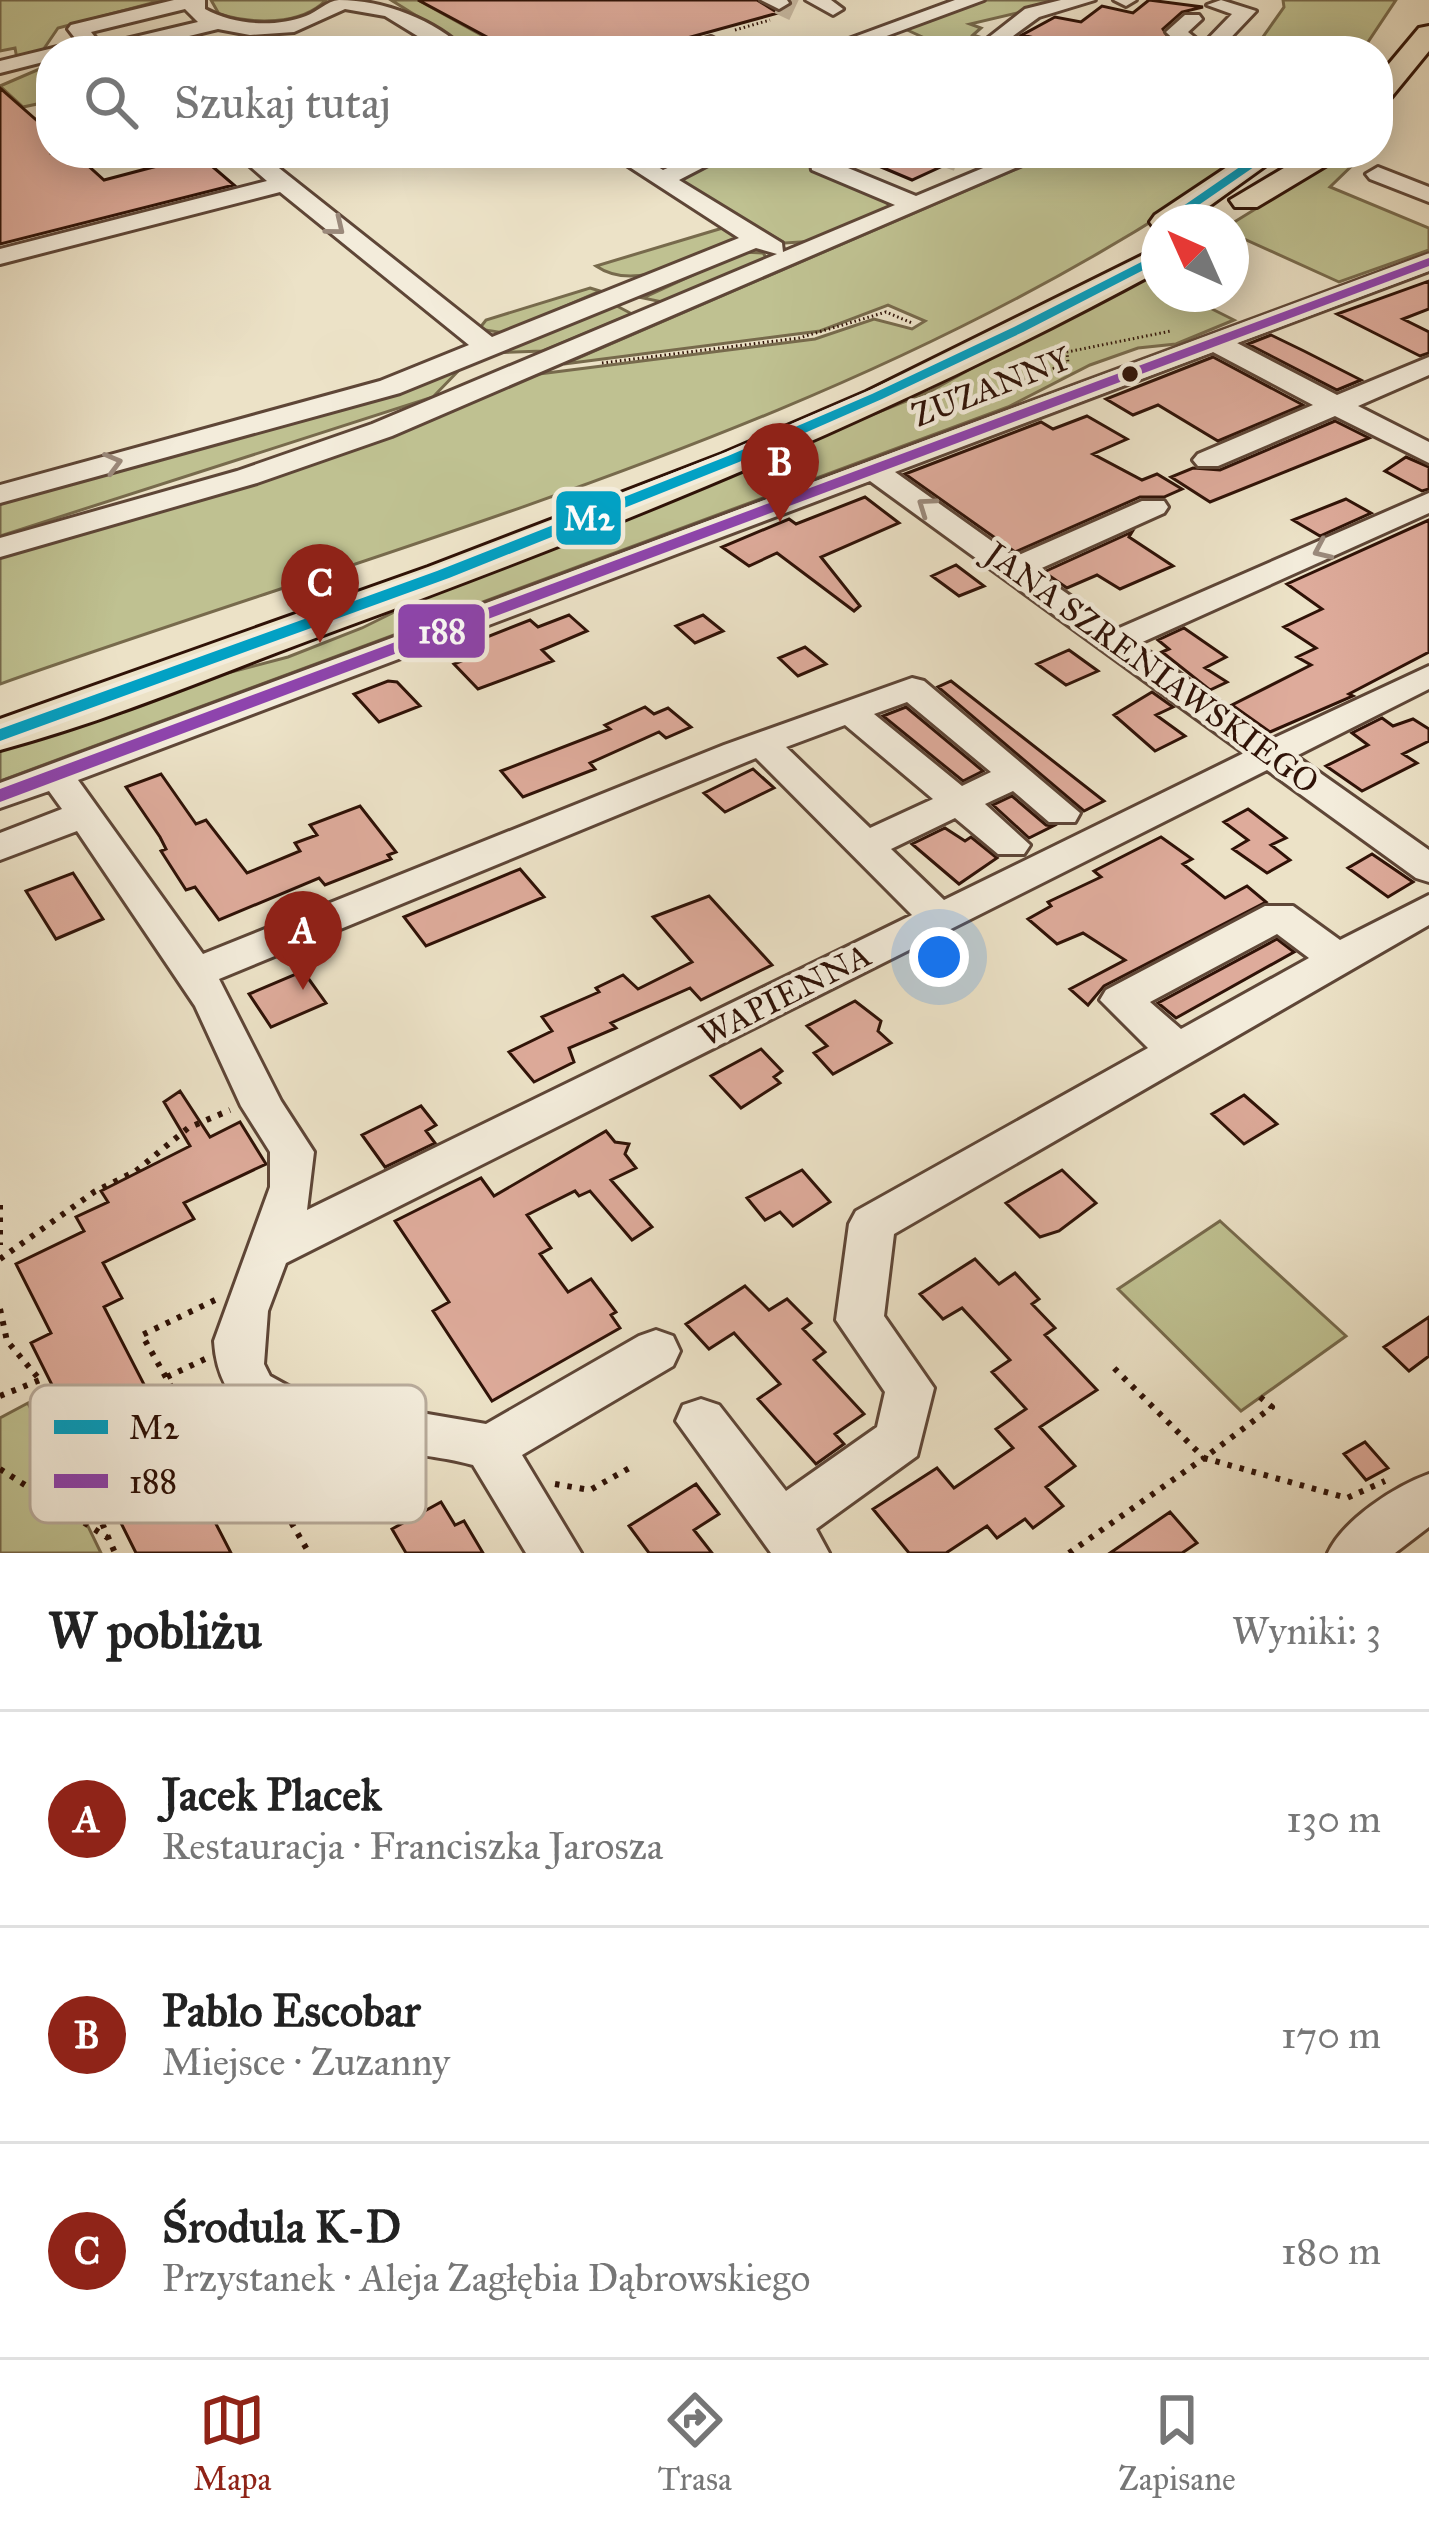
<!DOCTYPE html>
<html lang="pl">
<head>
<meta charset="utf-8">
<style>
	body { margin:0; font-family:"IM FELL Great Primer",serif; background:#f2f2f2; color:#222 }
	.compass { position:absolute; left:1141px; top:204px; width:108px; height:108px; border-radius:50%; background:#fff; box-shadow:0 6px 30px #0003; rotate:315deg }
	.you { position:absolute; left:939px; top:957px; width:42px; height:42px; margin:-30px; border:9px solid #fff; border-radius:50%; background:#1a73e8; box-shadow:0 0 0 18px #1a73e833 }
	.badge { display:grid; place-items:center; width:78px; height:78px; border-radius:50%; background:#8f2418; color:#fff; font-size:39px; font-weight:700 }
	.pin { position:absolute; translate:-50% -99px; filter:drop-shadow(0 3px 6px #0008) }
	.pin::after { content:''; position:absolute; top:63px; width:42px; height:36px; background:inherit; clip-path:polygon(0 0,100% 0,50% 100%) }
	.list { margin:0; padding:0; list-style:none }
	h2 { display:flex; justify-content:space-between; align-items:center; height:156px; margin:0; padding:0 48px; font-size:51px }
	h2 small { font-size:39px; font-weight:400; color:#767676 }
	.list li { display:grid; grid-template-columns:78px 1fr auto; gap:36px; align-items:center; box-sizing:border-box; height:216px; padding:0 48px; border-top:3px solid #e0e0e0 }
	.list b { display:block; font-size:45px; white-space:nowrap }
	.list p { margin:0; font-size:39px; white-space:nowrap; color:#767676 }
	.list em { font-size:39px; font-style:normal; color:#767676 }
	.icon { flex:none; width:66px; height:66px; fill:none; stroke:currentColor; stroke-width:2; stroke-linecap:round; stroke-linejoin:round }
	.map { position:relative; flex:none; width:1429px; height:1553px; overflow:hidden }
	.search { position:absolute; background:#fff; box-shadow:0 6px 30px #0003; left:36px; right:36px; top:36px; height:132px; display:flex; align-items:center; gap:30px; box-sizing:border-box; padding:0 42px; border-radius:48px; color:#767676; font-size:45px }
	.sheet { height:804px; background:#fff }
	nav { display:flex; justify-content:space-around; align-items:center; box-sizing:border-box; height:168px; border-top:3px solid #e0e0e0; background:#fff; font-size:33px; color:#767676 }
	nav a { display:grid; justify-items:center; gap:6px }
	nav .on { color:#8f2418 }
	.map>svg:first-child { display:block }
	.green { fill:#bfc191; stroke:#776a4c; stroke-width:3 }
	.building { fill:#deab9b; stroke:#2f1207; stroke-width:3 }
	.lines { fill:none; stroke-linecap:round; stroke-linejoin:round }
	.minor-tunnel { stroke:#c6b8a1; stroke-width:22; stroke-dasharray:22 10; stroke-linecap:butt }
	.minor-casing { stroke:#5e4637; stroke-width:6 }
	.major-casing { stroke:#2f1207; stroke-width:6 }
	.path-far1 { stroke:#2f1207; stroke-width:3; stroke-dasharray:1.5 3; stroke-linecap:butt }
	.path { stroke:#2f1207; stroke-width:6; stroke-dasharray:4.5 8; stroke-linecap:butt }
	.minor { fill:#f3ecdb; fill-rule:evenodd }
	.major { fill:#ece2c7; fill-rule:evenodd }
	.bus-1-casing { stroke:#f3ecdb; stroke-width:9 }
	.bus-2-casing { stroke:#f3ecdb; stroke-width:9 }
	.bus-1 { fill:#02a1c4; fill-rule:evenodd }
	.bus-2 { fill:#8e44ad; fill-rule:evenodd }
	.oneway { stroke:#9b8a7c }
	.bus-dot { fill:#2f1207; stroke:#f3ecdb; stroke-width:4.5 }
	.labels { text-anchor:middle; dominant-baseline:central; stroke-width:9; stroke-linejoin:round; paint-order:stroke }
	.street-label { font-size:33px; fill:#2f1207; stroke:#f3ecdb }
	.key { fill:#f3ecdb; stroke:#b8ab9b; stroke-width:3 }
	.key-label { font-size:33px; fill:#2f1207 }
	.line-badge { stroke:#f3ecdb; stroke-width:4.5 }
	.badge-label { font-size:33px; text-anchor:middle; font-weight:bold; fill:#fff }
</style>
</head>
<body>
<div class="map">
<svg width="1429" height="1553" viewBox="0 0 1429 1553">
	<rect width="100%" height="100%" fill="#ece2c7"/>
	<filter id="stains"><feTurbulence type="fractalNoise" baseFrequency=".00167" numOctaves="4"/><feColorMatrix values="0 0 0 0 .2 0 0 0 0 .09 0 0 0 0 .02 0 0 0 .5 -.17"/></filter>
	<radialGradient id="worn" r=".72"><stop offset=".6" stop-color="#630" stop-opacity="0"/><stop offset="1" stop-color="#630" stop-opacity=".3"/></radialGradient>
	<path class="green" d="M0,0H163L58,28L41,53L17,59L15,48L0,51Z
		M211,0H326C301,26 252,24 219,14Z
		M391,0H418L510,51H473Z
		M983,0H1072L970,24L981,28L973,35L1023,51H936L944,47L905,29Z
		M1283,0H1396L1362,51H1253L1284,7Z
		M51,64V101L23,107L0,86Z
		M732,153H803L792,158L879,196L890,206L816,241L785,243L681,183L685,173Z
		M1053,153H1255C881,419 427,533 0,684V556L329,457L539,374L815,339L874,319L912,329L925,321L888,305L820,331L564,364Z
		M1346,153H1365L1330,187L1429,228V250L1339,282L1231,233V224Z
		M726,227L736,235L733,241C691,257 637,294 596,266Z
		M743,252L763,253L768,260L667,303L643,298Z
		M1159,264V294H1182L1234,320L1176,344L1138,348L1090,365L1008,407L0,781V748L167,689L288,657L362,628L459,580L929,392Z
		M590,288L600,291L504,333L479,329L486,320Z
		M615,305L632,314L543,351L491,353Z
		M466,363L433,397L0,536V501Z
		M1220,1221L1346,1336L1241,1411L1118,1289Z
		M28,1403L101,1553H0V1418Z"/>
	<path class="building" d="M418,0H757L778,13L640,51H513Z
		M1149,0L1203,7L1182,12L1163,29L1174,46L1161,47L1165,51H1089L1022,35L1055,17L1081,22L1102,6L1133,13Z
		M0,88L51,133V153H74L104,180L199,155L234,185L0,244Z
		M848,153H971L912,180Z
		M1429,281V309L1403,319L1429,332V353L1420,356L1337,314Z
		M1271,335L1304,351L1361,380L1337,390L1248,344Z
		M1213,357L1303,405L1218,441L1158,405L1133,415L1106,399Z
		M1087,416L1127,439L1093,454L1142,480L1157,474L1182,489L1164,497H1140L1015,552L905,474L1041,422L1053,429Z
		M1335,421L1369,438L1210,502L1171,477L1193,468L1220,470Z
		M1406,457L1429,467V489L1422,491L1385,471Z
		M865,497L899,523L821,557L860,606L854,611L777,553L749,566L722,547L789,519L796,524Z
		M1346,499L1371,513L1320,536L1293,520Z
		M1429,520V652L1349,694L1353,696L1270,732L1232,705L1311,665L1297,657L1316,648L1284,627L1322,609L1287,584Z
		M1132,532L1129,537L1173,566L1120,589L1097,575L1067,588L1044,572Z
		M956,565L984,586L959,596L932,576Z
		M569,615L587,631L542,650L553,661L478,689L454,664L464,660L454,650L530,620L538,627Z
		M703,615L723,631L695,643L676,626Z
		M1184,628L1226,657L1205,668L1227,682L1210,690L1162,652L1169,649L1158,640Z
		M805,647L826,664L798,676L779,658Z
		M1069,650L1098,671L1066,685L1037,664Z
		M388,681L397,682L420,706L379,722L354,694Z
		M951,681L1104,801L1084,811L938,687Z
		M1152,692L1173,707L1156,715L1185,736L1155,751L1114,715Z
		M645,707L654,714L668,708L691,727L666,738L659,732L590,763L595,769L523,797L501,771L610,729L605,725Z
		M906,707L983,771L963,781L883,716Z
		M1382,718L1393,726L1413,719L1429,729V741L1403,754L1417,763L1362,791L1326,766L1368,745L1352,733Z
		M753,769L774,788L725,812L704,793Z
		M161,774L196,824L206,820L247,873L300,851L295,843L317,835L310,825L360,806L396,852L388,855L391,859L325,885L319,878L219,920L195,887L186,890L161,851L166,849L160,837L126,787Z
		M1012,796L1046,825L1053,826L1029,838L993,805Z
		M1248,809L1286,838L1271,845L1290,860L1267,873L1233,849L1248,840L1224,822Z
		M945,828L965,841L971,837L997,858L959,884L912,844Z
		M1161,837L1192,859L1183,864L1225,898L1247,886L1266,902L1104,986L1088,1005L1070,989L1125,960L1083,933L1057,944L1028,919L1051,906L1048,902L1101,877L1094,871Z
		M1372,854L1413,882L1388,897L1348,868Z
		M520,869L544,897L426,946L404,917Z
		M73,873L103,919L56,939L26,891Z
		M709,896L772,965L701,1000L690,988L611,1023L616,1028L569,1048L574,1062L534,1082L509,1052L552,1031L542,1017L599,992L596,988L623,975L638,989L692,962L653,917Z
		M1277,939L1294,952L1176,1018L1158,1003Z
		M303,971L326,1003L271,1027L249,994Z
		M855,1001L881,1021L878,1031L891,1043L833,1074L814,1053L827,1046L807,1026Z
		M761,1049L782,1071L774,1077L780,1083L741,1108L711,1076Z
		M180,1091L210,1137L240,1122L266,1164L184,1203L194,1219L103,1263L122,1298L104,1307L231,1553H136L31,1343L51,1333L16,1264L84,1231L76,1217L108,1202L101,1191L190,1146L164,1102Z
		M1244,1095L1277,1124L1244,1144L1212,1114Z
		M421,1106L436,1125L426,1131L435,1143L385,1167L362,1135Z
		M606,1131L615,1142L629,1144L625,1154L636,1168L611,1180L652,1227L632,1240L590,1191L579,1196L575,1191L527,1215L551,1248L540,1254L568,1292L591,1279L616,1312L611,1315L620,1328L492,1401L433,1311L449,1302L395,1221L481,1178L494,1196Z
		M802,1170L830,1202L793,1226L780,1212L765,1220L747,1198Z
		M1062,1170L1096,1203L1059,1231L1040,1237L1006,1203Z
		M975,1259L999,1284L1015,1273L1039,1299L1032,1304L1055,1328L1045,1335L1097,1390L1040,1427L1075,1466L1046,1487L1063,1506L1033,1528L1025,1519L997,1538L987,1526L946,1553H909L873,1509L937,1468L954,1488L1013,1448L996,1429L1026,1409L992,1372L1010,1360L962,1308L943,1319L920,1294Z
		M745,1286L769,1310L787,1299L811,1323L803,1329L825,1352L814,1360L864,1414L835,1434L844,1444L816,1464L758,1399L780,1384L734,1333L709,1349L686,1324Z
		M1429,1317V1356L1409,1371L1384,1347Z
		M1365,1442L1388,1468L1366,1480L1344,1454Z
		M696,1484L719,1514L694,1530L712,1553H649L629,1526Z
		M441,1502L455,1525L464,1521L483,1553H406L392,1529Z
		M1170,1512L1197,1543L1182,1553H1110Z"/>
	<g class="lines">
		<path class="minor-tunnel" d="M779,3L794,10
			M937,153L959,161"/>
		<defs>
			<path id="minor" d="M174,0H205V9C234,25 274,28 306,16C317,12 327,1 339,0C383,0 436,20 466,51H442L385,16L345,9L294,32L250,35L218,29L127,51H51V60L0,73V61L78,42L68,29L71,25ZM185,9L198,22L101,45L91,32Z
				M761,0H787L789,3L779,9Z
				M806,0H831L843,9L833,15Z
				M955,0H984L846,51H816Z
				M1061,0H1095L1039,17L1013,36L1049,51H1018L988,38L1025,9Z
				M1114,0H1136L1126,6Z
				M1221,0L1256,11L1218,51H1186L1166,32L1185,15H1199L1202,19L1188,32L1203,44L1232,14L1207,5Z
				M711,37L738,51L704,47V39Z
				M235,153H260L492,337L739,238L608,153H635L663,170L701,153H731L679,180L782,243L783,252L895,205L812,170L809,153H836L831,161L916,196L1019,153H1050L392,436L257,483L0,557V538L237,471L372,424L777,254L756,248L400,393L0,503V485L380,381L469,345L280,192L0,264V249L267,181Z
				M1378,167L1429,187V202L1370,179L1366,174Z
				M1429,254V271L1237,343L1337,395L1429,357V375L1358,406L1429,442V463L1335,416L1218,466H1198L1193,460L1198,454L1313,405L1213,352L895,472L1014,557L1142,501H1164L1168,507L1164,513L1035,571L1117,629L1429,493V513L1138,644L1272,739L1429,666V689L1296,756L1429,850V882L1416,878L1267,770L286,1263L268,1311L264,1364L270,1376L299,1392L486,1424L639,1336L656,1330L673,1336L680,1351L673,1366L522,1455L581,1553H526L473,1465C385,1439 221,1466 214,1341L270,1187V1152L241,1106L195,1006L77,831L0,860V833L62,809L49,791L0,808V783ZM870,481L1244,753L944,900L891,849L955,818L998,854H1024L1030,845L985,804L1013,791L1049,822H1075L1080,813L924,681L912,678L724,745L203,954L78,780ZM907,702L991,772L962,786L874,714ZM845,725L933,799L870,828L786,747ZM756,758L912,915L307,1210L314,1152L281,1101L219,979Z
				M1429,895V925L894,1234L884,1316L934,1388L917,1456L816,1529L829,1553H771L676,1421L683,1405L701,1399L719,1405L786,1491L877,1427L885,1392L836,1320L849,1224L856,1211L1148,1048L1100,1000L1106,990L1265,906H1293L1340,940ZM1277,934L1309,958L1181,1029L1150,1002Z
				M1429,1474V1527L1395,1553H1328C1343,1520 1395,1486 1429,1474Z"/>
			<path id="major" d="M1429,26V51L1388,101L1378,104V77L1419,28Z
				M1248,153H1283L1187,222H1159V230L1155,229L1150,222L1155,215Z
				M1309,153H1347L1257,207H1235L1230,200Z
				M1159,247V271C894,415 618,527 334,631C225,671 113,720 0,750V719L428,567L722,454L866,392Z"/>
		</defs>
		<use href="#minor" class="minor-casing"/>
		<use href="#major" class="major-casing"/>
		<path class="path-far1" d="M735,30L770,20
			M660,51L689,43
			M602,363L799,338L886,312L912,323
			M1024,387L1018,382L1068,363L1067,352L1171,331"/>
		<path class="path" d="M0,1205V1245
			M0,1259L94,1192L136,1171L188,1128L230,1110
			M215,1300L142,1335L228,1487L273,1491L309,1553
			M0,1309L7,1341L40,1380
			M167,1377L205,1359
			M0,1396L40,1380L115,1553
			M1260,1397L1272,1407L1204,1458L1347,1498L1385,1481
			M273,1443V1491
			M0,1469L108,1538
			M555,1484L590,1490L633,1466
			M1069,1553L1204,1458L1113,1367"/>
		<use href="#minor" class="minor"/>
		<use href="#major" class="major"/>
		<defs>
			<path id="bus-1" d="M1260,153H1274L1174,222H1160Z
				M1159,253V262L1023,332L882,399L739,462L449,578L0,741V729L437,571L728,456L872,394L1014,327Z"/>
			<path id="bus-2" d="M1429,258V266L0,802V789Z"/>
		</defs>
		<use href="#bus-1" class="bus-1-casing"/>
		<use href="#bus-2" class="bus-2-casing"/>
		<use href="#bus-1" class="bus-1"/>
		<use href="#bus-2" class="bus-2"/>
	</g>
	<defs><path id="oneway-chevron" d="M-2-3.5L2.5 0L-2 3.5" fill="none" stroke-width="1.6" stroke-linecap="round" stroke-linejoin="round" transform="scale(3)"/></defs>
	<g class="oneway">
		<use href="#oneway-chevron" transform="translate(336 227) rotate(39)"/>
		<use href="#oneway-chevron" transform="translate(113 463) rotate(-15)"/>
		<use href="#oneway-chevron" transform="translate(926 506) rotate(-145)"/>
		<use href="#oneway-chevron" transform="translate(1322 550) rotate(156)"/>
	</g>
	<circle class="bus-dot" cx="1130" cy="374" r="10"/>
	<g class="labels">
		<g class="street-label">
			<text transform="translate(991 387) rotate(-21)">ZUZANNY</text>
			<text transform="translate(1152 668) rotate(36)">JANA SZRENIAWSKIEGO</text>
			<text transform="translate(785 995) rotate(-27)">WAPIENNA</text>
		</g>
	</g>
	<rect x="30" y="1385" width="396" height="138" rx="18" class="key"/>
	<rect x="54" y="1420" width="54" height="14" fill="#02a1c4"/>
	<rect x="54" y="1474" width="54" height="14" fill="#8e44ad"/>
	<g class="key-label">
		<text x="129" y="1439">M2</text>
		<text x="129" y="1493">188</text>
	</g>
	<g class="line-badge">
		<rect x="554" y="489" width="69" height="58" rx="12" fill="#02a1c4"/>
		<rect x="396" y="602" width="91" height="58" rx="12" fill="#8e44ad"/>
	</g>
	<g class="badge-label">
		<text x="589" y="530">M2</text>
		<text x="442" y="643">188</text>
	</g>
	<rect width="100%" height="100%" filter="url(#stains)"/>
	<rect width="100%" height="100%" fill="url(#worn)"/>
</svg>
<svg class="compass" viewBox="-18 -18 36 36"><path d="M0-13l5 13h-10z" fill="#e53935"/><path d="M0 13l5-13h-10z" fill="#767676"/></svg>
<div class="you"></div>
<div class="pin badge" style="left:303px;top:990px">A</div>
<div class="pin badge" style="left:780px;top:522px">B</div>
<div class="pin badge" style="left:320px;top:643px">C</div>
<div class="search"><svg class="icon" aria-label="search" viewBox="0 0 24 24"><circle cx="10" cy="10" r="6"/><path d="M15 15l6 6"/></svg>Szukaj tutaj</div>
</div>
<section class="sheet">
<h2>W pobliżu<small>Wyniki: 3</small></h2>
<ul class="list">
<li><span class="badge">A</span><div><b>Jacek Placek</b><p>Restauracja · Franciszka Jarosza</p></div><em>130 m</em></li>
<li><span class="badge">B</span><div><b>Pablo Escobar</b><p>Miejsce · Zuzanny</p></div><em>170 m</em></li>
<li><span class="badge">C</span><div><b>Środula K-D</b><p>Przystanek · Aleja Zagłębia Dąbrowskiego</p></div><em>180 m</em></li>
</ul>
</section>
<nav>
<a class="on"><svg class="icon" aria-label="map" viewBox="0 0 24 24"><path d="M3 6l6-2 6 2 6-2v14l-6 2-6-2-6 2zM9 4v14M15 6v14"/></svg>Mapa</a>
<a><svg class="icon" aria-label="directions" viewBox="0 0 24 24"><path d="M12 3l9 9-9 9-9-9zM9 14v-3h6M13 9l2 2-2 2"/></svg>Trasa</a>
<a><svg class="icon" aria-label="saved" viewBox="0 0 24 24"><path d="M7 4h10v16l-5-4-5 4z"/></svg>Zapisane</a>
</nav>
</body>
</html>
